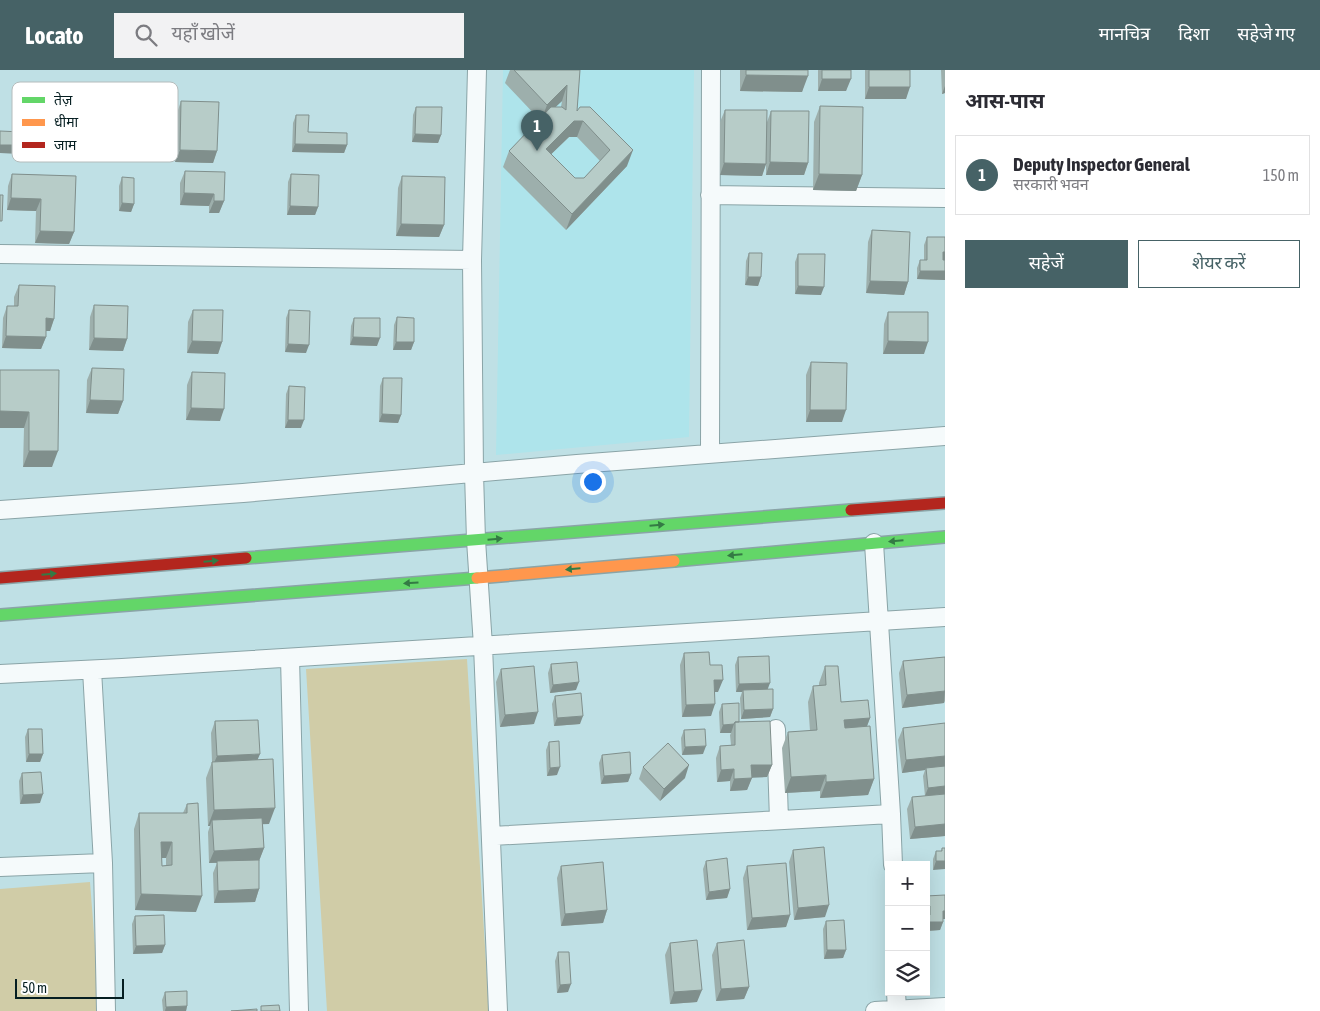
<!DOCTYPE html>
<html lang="hi">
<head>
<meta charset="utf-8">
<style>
	body { margin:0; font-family:"Asap Condensed","Noto Sans Devanagari",sans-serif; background:#f2f2f3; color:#2b2b33 }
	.controls { position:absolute; right:15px; bottom:15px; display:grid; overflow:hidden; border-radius:0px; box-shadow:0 5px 20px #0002 }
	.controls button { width:45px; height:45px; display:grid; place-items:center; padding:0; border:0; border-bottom:1px solid #e1e1e2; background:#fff; color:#2b2b33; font:25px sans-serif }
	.scale { position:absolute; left:15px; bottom:12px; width:109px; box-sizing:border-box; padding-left:5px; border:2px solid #051e21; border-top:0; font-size:14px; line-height:18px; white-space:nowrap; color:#051e21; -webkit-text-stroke:4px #fff; paint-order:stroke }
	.you { position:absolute; left:592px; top:411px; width:18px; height:18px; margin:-12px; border:4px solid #fff; border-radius:50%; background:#1a73e8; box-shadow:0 0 0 8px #1a73e833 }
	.badge { display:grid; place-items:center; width:32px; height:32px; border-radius:50%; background:#466266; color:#fff; font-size:16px; font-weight:700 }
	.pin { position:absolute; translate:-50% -41px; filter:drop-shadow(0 1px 2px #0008) }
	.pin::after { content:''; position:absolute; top:26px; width:18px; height:15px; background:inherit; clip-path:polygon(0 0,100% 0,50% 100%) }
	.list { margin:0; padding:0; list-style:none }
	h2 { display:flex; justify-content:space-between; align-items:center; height:65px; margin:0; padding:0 20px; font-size:21px }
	h2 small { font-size:16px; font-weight:400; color:#7c7c81 }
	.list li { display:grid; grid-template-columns:32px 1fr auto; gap:15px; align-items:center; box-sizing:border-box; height:80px; margin:0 10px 10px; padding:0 10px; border:1px solid #e1e1e2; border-radius:0px }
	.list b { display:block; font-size:19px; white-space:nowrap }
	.list p { margin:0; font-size:16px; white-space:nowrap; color:#7c7c81 }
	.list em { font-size:16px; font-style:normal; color:#7c7c81 }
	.actions { display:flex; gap:10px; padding:15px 20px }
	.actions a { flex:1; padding:11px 0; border:1px solid #466266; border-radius:0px; text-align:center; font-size:18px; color:#466266 }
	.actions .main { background:#466266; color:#fff }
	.icon { flex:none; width:28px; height:28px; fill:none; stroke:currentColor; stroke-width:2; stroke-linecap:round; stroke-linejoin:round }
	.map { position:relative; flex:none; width:945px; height:941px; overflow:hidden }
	header { display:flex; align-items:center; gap:30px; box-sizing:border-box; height:70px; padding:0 25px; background:#466266; color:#fff }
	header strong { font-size:24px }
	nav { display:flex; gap:28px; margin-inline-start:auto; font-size:18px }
	.search { width:350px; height:45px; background:#f2f2f3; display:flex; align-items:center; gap:12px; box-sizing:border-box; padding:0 18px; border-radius:0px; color:#7c7c81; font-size:19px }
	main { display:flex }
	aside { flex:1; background:#fff }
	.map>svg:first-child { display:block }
	.built { fill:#aee4eb }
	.green { fill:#d0cca7 }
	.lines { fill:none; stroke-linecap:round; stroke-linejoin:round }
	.street-casing { stroke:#8aa4a7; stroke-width:20 }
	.fast-casing { stroke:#8aa4a7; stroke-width:14 }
	.slow-casing { stroke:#8aa4a7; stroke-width:14 }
	.jam-casing { stroke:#8aa4a7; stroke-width:14 }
	.street { stroke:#f5fafb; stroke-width:18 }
	.fast { stroke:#63d668; stroke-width:11 }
	.slow { stroke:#ff974d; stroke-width:11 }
	.jam { stroke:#b3261e; stroke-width:11 }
	.wall { fill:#9dafac; fill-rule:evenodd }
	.shaded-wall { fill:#808f8c }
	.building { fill:#b7ccc8; stroke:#808f8c; fill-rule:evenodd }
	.oneway { fill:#347a44 }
	.key { fill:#fff; stroke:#b4bcbc; stroke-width:1 }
	.key-label { font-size:14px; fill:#051e21 }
</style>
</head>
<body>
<header>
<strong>Locato</strong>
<div class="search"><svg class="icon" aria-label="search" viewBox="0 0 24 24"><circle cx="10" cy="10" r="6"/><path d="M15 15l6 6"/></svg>यहाँ खोजें</div>
<nav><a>मानचित्र</a><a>दिशा</a><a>सहेजे गए</a></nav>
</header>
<main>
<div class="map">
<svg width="945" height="941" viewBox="0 0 945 941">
	<rect width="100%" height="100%" fill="#bfe0e5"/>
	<path class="built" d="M503,0H694L689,367L496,385Z"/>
	<path class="green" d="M467,589L489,941H327L306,599Z
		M90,812L100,941H0V819Z"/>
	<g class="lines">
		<defs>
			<path id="street" d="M477,0L472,190L474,403L476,470L483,576L498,941
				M710,125L945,128
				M0,184L472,190
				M710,384L711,0
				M0,440L243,423L577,394L945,366
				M874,473L891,744L893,795
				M290,588L299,941
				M92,600L103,793L106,941
				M0,604L122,598L945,547
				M776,659L779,750
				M492,766L891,744
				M0,797L103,793
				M896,922L897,940
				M875,941L945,937"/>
			<path id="fast" d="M246,488L851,440
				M674,491L945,467
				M0,545L477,508"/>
			<path id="slow" d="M477,508L674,491"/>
			<path id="jam" d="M851,440L945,433
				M0,508L246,488"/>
		</defs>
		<use href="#street" class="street-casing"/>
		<use href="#fast" class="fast-casing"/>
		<use href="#slow" class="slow-casing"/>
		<use href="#jam" class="jam-casing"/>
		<use href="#street" class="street"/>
		<use href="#fast" class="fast"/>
		<use href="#slow" class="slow"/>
		<use href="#jam" class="jam"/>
	</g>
	<path class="wall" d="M510,0H580L577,41L627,96L566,160L503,97L509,81L540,50L505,13ZM562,31L561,37H555ZM569,67H577L600,91L584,108H575L551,84Z
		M740,0H808L802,22L740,21Z
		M818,0H851L846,21H818Z
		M865,0H910L906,29H865Z
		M941,0H945V23L942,24Z
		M181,31L217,81L213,93L175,92L177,43Z
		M820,36L862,105L856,121L813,120L814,52Z
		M416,37L441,65L438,73L412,72L413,45Z
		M725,40L767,52L771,41L808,93L804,105H766V94L762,106L720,105V52Z
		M115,41L168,71L163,83L110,82L111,54Z
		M296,45L308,62L347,75L344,83L292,82L293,53Z
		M185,101L224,131L219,143H209V136L180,135V113Z
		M12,104L76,106L74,162L69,174L35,173L36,141L7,140L8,116Z
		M291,104L318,137L315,145H287L288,112Z
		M402,106L444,155L439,167L396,166L398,118Z
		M122,107L134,134L131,142L119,141V116Z
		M872,160L908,212L904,225L866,223L868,172Z
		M927,167L945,190H943H945V210L917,209V198L920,190H924V175Z
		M749,183L761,207L758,216L745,215L746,191Z
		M798,184L821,225L795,224V192Z
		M19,215L54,249L50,261H46V267L41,279L2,278L3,248L7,236H14V227Z
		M94,235L127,269L123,281L89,280L90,247Z
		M193,240L222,272L218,284L187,283L188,252Z
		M289,240L306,283L285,282L286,248Z
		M888,242L924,284H883L884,254Z
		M397,247L414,272L411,280H393L394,255Z
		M354,248L377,276L350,275L351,256Z
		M811,292L842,352H806V305Z
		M92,298L123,331L118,344L86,343L87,310Z
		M0,300H59L52,397H23L24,358H0Z
		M192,302L220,351L186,350L187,315Z
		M383,308L401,345L398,353L379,352L380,316Z
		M289,316L301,358H285L286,324Z
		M684,583L710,595L718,622H715L711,646L682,647L680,595Z
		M738,587L767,619L773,639L770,647L741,649L740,628L742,622H736L735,595Z
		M945,587V631L944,633L902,638L899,603L903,591Z
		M551,594L576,620L550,623L548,603Z
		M825,596L841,632L870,648L867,656L874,709L868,725L820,728V721L785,723L782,678L788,662L810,661L808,632L813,616H819V613Z
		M501,599L534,654L500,657L496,612Z
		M555,626L580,654L554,656L552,634Z
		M722,634L739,652L772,695L767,707H752L747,720L730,721V711L717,712L716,688L720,676L731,675L730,665L731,663H720L719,642Z
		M215,651L258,690L269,754H263L264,778L259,791V819L255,832L214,833L213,803L217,793H209L208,762L210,756H208L206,708L212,692L211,663Z
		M945,653V766L910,769L907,739L912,727L925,726L923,706L925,700L902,703L898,670L903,658Z
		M28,659L43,684L40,692H26L25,667Z
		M684,660L703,684L682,685L681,668Z
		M549,672L557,705L547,706L546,680Z
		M602,685L631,704L628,712L601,714L599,693Z
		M643,697L685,708L660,731L639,709Z
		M22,703L40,733L20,734L19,711Z
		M187,734L196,842L135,840L134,759L139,743H183ZM162,788H166V795L162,796Z
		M942,778H945L933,800V789L936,781H941Z
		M793,780L825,847L794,850L789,792Z
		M706,791L730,819L727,828L706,830L703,799Z
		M561,796L607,840L603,853L561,856L557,808Z
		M747,796L790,845L786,857L747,860L743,808Z
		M926,826L945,849H943V852L940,860L926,861V845H927Z
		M135,846L165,875L162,883L133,884L132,854Z
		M826,851L846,880L843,888L824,889L823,859Z
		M670,873L697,932L670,934L665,885Z
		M717,873L749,917L744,929L716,931L712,885Z
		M558,882L568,922L557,923L555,891Z
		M165,922L187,936L186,941H163L162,930Z"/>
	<path class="shaded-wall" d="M746,5L808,6L802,22L740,21Z
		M822,9H851L846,21H818Z
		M567,15L562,31L541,51L547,35Z
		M945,16V23L942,24Z
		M869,17H910L906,29H865Z
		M574,51H583L577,67H569L540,95L546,79Z
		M415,64L441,65L438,73L412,72Z
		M114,70L168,71L163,83L110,82Z
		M295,74L347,75L344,83L292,82Z
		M0,75H22L19,84L0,83Z
		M180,80L217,81L213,93L175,92Z
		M633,80L627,96L566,160L572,144Z
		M770,92L808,93L804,105H766Z
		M724,93L766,94L762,106L720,105Z
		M819,104L862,105L856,121L813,120Z
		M184,123L214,124L209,136L180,135Z
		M11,128L41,129L36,141L7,140Z
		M214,131H224L219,143H209Z
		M122,133L134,134L131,142L119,141Z
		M290,136L318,137L315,145H287Z
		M401,154L444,155L439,167L396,166Z
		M40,161L74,162L69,174L35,173Z
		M943,182H945V190H940Z
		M920,201H945V210L917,209Z
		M748,207H761L758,216L745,215Z
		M870,211L908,212L904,225L866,223Z
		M798,216L824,217L821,225L795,224Z
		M46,248L54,249L50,261H42Z
		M6,266L46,267L41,279L2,278Z
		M353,267L380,268L377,276L350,275Z
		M94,268L127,269L123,281L89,280Z
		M192,271L222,272L218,284L187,283Z
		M888,271L928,272L924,284H883Z
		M396,272H414L411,280H393Z
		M288,274L309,275L306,283L285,282Z
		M90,330L123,331L118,344L86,343Z
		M191,338L224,339L220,351L186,350Z
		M810,340H846L842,352H806Z
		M0,341L29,342L24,358H0Z
		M382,344L401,345L398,353L379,352Z
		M288,350H304L301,358H285Z
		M29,381H58L52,397H23Z
		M714,610H723L718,622H710Z
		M579,612L576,620L550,623L553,615Z
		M770,613L767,621L743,620L742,622H736L739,614Z
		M945,621L944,633L902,638L907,625Z
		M715,634L711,646L682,647L686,635Z
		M773,639L770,647L741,649L744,640Z
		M538,642L534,654L500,657L505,645Z
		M583,646L580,654L554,656L557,648Z
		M870,648L864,664L838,666L844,650Z
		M734,654L731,663H720L723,655Z
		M706,676L703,684L682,685L685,677Z
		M29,684H43L40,692H26Z
		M260,684L255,696L212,698L217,686Z
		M945,686V698H926L925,700L902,703L906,690Z
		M689,695L685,708L660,731L664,719Z
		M751,695H772L767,707L747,708Z
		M560,697L557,705L547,706L550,698Z
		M734,699L730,711L717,712L721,700Z
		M631,704L628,712L601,714L604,706Z
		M826,705L820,721L785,723L791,707Z
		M752,708L747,720L730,721L734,709Z
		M874,709L868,725L820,728L826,712Z
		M945,716V724L925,726L928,718Z
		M43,724L40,733L20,734L23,725Z
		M275,738L269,754L213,756L212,750L210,756H208L214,740Z
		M945,754V766L910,769L915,757Z
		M161,772H172L166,788H156Z
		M264,778L259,791L209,793L214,781Z
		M936,791H945V799L933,800Z
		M259,819L255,832L214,833L218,821Z
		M730,819L727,828L706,830L709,822Z
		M141,824L202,826L196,842L135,840Z
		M829,835L825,847L794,850L798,838Z
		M926,836H930L927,844H926Z
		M607,840L603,853L561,856L565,844Z
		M943,841H945V849H940Z
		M790,845L786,857L747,860L752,848Z
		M926,852H943L940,860L926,861Z
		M165,875L162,883L133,884L136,876Z
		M827,880H846L843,888L824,889Z
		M571,914L568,922L557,923L560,915Z
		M749,917L744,929L716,931L721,919Z
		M702,920L697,932L670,934L674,922Z
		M187,936L186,941H165L166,937Z"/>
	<path class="building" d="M514,0H580L577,41L580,37H590L633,80L572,144L509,81L551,37H562L566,40L567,15L547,35ZM574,51H583L610,80L584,108H575L546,79Z
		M746,0H808V6L746,5Z
		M822,0H851V9H822Z
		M869,0H910V17H869Z
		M181,31L219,32L217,81L180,80Z
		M820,36L863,37L862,105L819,104Z
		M416,37H442L441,65L415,64Z
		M725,40H767L766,94L724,93Z
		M771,41H809L808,93L770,92Z
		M296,45H309L308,62L347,63V75L295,74Z
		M0,61L22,62V75H0Z
		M185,101L225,102L224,131H214V124L184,123Z
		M12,104L76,106L74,162L40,161L41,129L11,128Z
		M291,104L319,105L318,137L290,136Z
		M402,106L445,107L444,155L401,154Z
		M122,107L134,108V134L122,133Z
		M0,125H3L2,151H0Z
		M872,160L910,162L908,212L870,211Z
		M927,167H945V182H943V190H945V201H920V190H927Z
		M749,183H762L761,207H748Z
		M798,184H825L824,217L798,216Z
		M19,215L55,216L54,249L46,248V267L6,266L7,236H18Z
		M94,235L128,236L127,269L94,268Z
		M193,240H223L222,272L192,271Z
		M289,240L310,241L309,275L288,274Z
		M888,242H928V272L888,271Z
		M397,247L414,248V272H396Z
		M354,248H380V268L353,267Z
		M811,292L847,293L846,340H810Z
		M92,298L124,299L123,331L90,330Z
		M0,300H59L58,381H29V342L0,341Z
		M192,302L225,303L224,339L191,338Z
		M383,308H402L401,345L382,344Z
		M289,316L305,317L304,350H288Z
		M709,582L710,595H722L723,610H714L715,634L686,635L684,583Z
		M769,586L770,613L739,614L738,587Z
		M945,587V621L907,625L903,591Z
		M577,592L579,612L553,615L551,594Z
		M534,596L538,642L505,645L501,599Z
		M825,596H838L841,632L868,630L870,648L844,650L845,658L870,656L874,709L826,712V705L791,707L788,662L817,660L813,616L826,615Z
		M773,619V639L744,640L743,620Z
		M581,623L583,646L557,648L555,626Z
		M739,633V652H735L734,654L723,655L722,634Z
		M258,650L260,684L217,686L215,651Z
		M770,651L772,695H751L752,708L734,709V699L721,700L720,676L735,675V652Z
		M945,653V686L906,690L903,658Z
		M28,659H42L43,684H29Z
		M705,659L706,676L685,677L684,660Z
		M559,671L560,697L550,698L549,672Z
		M668,673L689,695L664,719L643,697Z
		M630,682L631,704L604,706L602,685Z
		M273,689L275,738L214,740L212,692Z
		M945,696V716L928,718L926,698Z
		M41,702L43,724L23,725L22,703Z
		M945,724V754L915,757L912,727Z
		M198,733L202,826L141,824L139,743H187V734ZM161,772H172V795L162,796Z
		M262,748L264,778L214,781L212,750Z
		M824,777L829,835L798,838L793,780Z
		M942,778H945V791H936V781H942Z
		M727,788L730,819L709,822L706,791Z
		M259,790V819L218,821L217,791Z
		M603,792L607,840L565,844L561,796Z
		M786,793L790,845L752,848L747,796Z
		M945,825V841H943V852H926V845H930V836H926V826Z
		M164,845L165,875L136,876L135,846Z
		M844,850L846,880H827L826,851Z
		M697,870L702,920L674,922L670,873Z
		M744,870L749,917L721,919L717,873Z
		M558,882H569L571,914L560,915Z
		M187,921V936L166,937L165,922Z
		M279,935L280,941H261V936Z
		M257,939V941H231Z"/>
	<defs><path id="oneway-solid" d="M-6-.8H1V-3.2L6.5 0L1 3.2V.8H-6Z" transform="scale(1.25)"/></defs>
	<g class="oneway">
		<use href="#oneway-solid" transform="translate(657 455) rotate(-5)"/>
		<use href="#oneway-solid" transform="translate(495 469) rotate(-5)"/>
		<use href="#oneway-solid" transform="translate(896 471) rotate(175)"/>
		<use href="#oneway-solid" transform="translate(735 485) rotate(175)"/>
		<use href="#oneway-solid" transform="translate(211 491) rotate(-5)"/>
		<use href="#oneway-solid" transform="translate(573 499) rotate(175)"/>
		<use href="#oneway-solid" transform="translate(49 504) rotate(-5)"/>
		<use href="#oneway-solid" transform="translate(411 513) rotate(176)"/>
	</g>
	<rect x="12" y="12" width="166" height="80" rx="8" class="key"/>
	<rect x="22" y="27" width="23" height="6" fill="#63d668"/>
	<rect x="22" y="49" width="23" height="7" fill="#ff974d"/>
	<rect x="22" y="72" width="23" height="6" fill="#b3261e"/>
	<g class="key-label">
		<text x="54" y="35">तेज़</text>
		<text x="54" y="57">धीमा</text>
		<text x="54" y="80">जाम</text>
	</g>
</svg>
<div class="controls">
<button>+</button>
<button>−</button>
<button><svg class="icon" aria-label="layers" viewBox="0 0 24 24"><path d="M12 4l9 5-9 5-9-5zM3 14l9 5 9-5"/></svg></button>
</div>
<div class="scale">50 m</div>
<div class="you"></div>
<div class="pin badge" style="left:537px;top:81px">1</div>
</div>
<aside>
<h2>आस-पास<small></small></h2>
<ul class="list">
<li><span class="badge">1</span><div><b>Deputy Inspector General</b><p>सरकारी भवन</p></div><em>150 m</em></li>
</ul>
<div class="actions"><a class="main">सहेजें</a><a>शेयर करें</a></div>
</aside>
</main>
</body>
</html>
